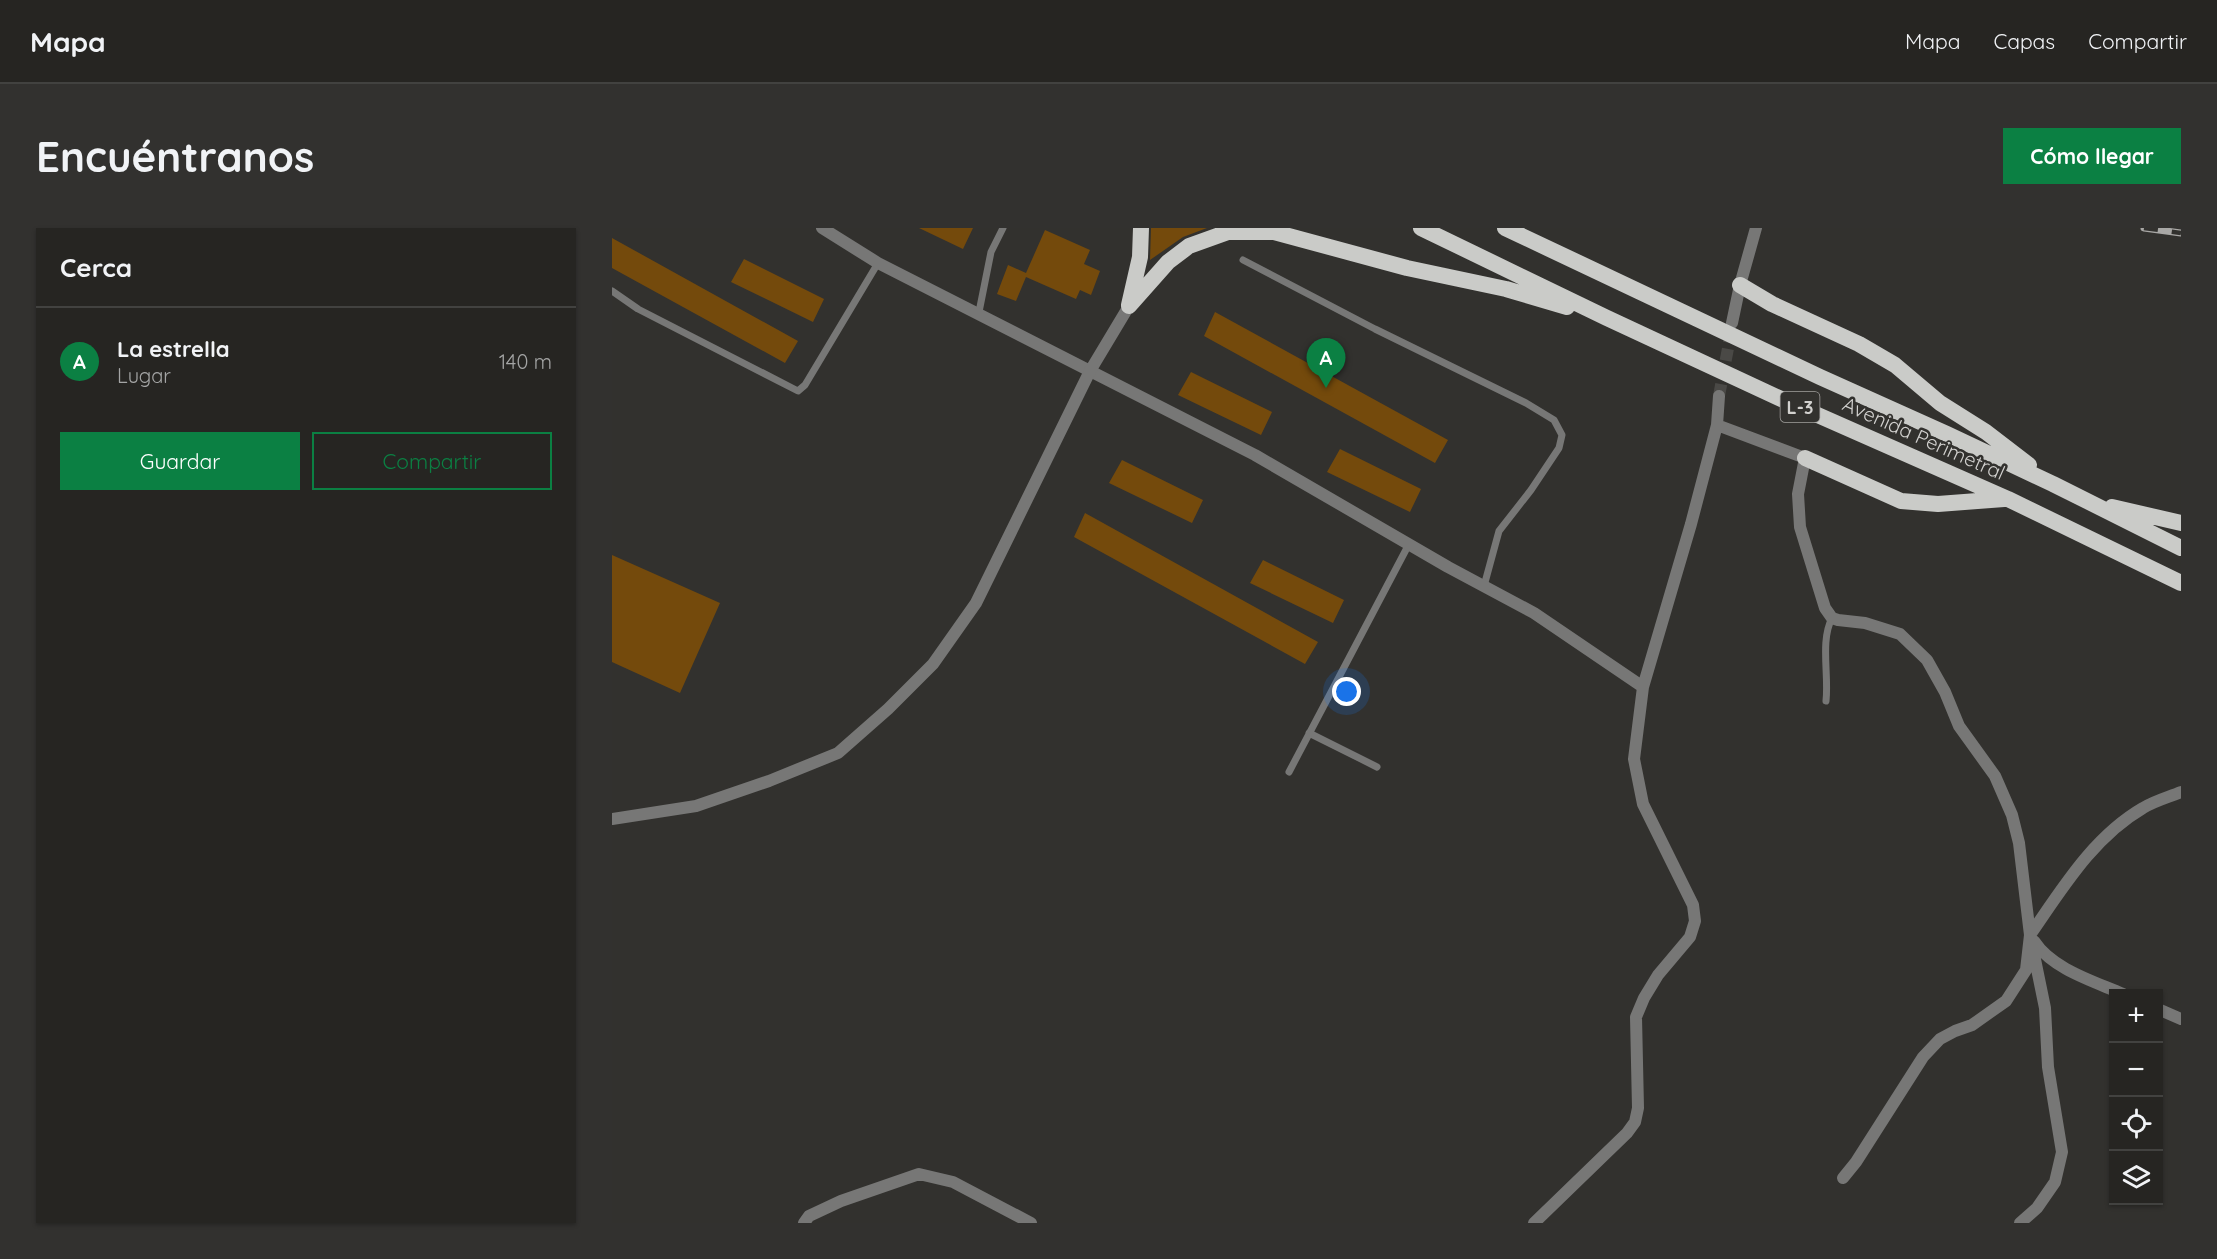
<!DOCTYPE html>
<html lang="es">
<head>
<meta charset="utf-8">
<style>
	body { margin:0; font-family:Quicksand,sans-serif; background:#32312f; color:#f1f3f6 }
	.controls { position:absolute; right:18px; bottom:18px; display:grid; overflow:hidden; border-radius:0px; box-shadow:0 2px 4px #0004 }
	.controls button { width:54px; height:54px; display:grid; place-items:center; padding:0; border:0; border-bottom:2px solid #424240; background:#262522; color:#f1f3f6; font:30px sans-serif }
	.you { position:absolute; left:735px; top:464px; width:21px; height:21px; margin:-15px; border:4px solid #fff; border-radius:50%; background:#1a73e8; box-shadow:0 0 0 9px #1a73e833 }
	.badge { display:grid; place-items:center; width:39px; height:39px; border-radius:50%; background:#0b8043; color:#fff; font-size:20px; font-weight:700 }
	.pin { position:absolute; translate:-50% -50px; filter:drop-shadow(0 2px 3px #0008) }
	.pin::after { content:''; position:absolute; top:32px; width:21px; height:18px; background:inherit; clip-path:polygon(0 0,100% 0,50% 100%) }
	.list { margin:0; padding:0; list-style:none }
	h2 { display:flex; justify-content:space-between; align-items:center; height:78px; margin:0; padding:0 24px; font-size:26px }
	h2 small { font-size:20px; font-weight:400; color:#a4a5a5 }
	.list li { display:grid; grid-template-columns:39px 1fr auto; gap:18px; align-items:center; box-sizing:border-box; height:108px; padding:0 24px; border-top:2px solid #424240 }
	.list b { display:block; font-size:22px; white-space:nowrap }
	.list p { margin:0; font-size:20px; white-space:nowrap; color:#a4a5a5 }
	.list em { font-size:20px; font-style:normal; color:#a4a5a5 }
	.actions { display:flex; gap:12px; padding:18px 24px }
	.actions a { flex:1; padding:14px 0; border:2px solid #0b8043; border-radius:0px; text-align:center; font-size:21px; color:#0b8043 }
	.actions .main { background:#0b8043; color:#fff }
	.icon { flex:none; width:33px; height:33px; fill:none; stroke:currentColor; stroke-width:2; stroke-linecap:round; stroke-linejoin:round }
	.map { position:relative; flex:none; width:1569px; height:995px; overflow:hidden; border-radius:0px }
	header { display:flex; align-items:center; gap:36px; box-sizing:border-box; height:84px; padding:0 30px; background:#262522; border-bottom:2px solid #424240 }
	header strong { font-size:28px }
	nav { display:flex; gap:33px; margin-inline-start:auto; font-size:21px }
	.intro { display:flex; align-items:center; justify-content:space-between; box-sizing:border-box; height:144px; padding:0 36px }
	h1 { margin:0; font-size:42px }
	.button { padding:15px 27px; border-radius:0px; background:#0b8043; color:#fff; font-size:21px; font-weight:700 }
	main { display:flex; gap:36px; padding:0 36px }
	aside { flex:1; background:#262522; border-radius:0px; box-shadow:0 2px 4px #0004 }
	.map>svg:first-child { display:block }
	.building { fill:#744a0c }
	.lines { fill:none; stroke-linecap:round; stroke-linejoin:round }
	.minor-tunnel { stroke:#4a4946; stroke-width:12; stroke-dasharray:12 6; stroke-linecap:butt }
	.service { stroke:#777776; stroke-width:7 }
	.minor { stroke:#777776; stroke-width:12 }
	.tertiary { stroke:#777776; stroke-width:12 }
	.trunk { stroke:#cacbc8; stroke-width:16 }
	.rail-casing { stroke:#a8a7a5; stroke-width:7 }
	.rail { stroke:#32312e; stroke-width:4.5; stroke-dasharray:14; stroke-linecap:butt }
	.labels { text-anchor:middle; dominant-baseline:central; stroke-width:5; stroke-linejoin:round; paint-order:stroke }
	.shield { fill:#32312e; stroke:#a2a19f; stroke-width:1.5 }
	.shield-label { font-size:18px; font-weight:bold; fill:#d2d1cf }
	.street-label { font-size:20px; fill:#d2d1cf; stroke:#32312e }
</style>
</head>
<body>
<header>
<strong>Mapa</strong>
<nav><a>Mapa</a><a>Capas</a><a>Compartir</a></nav>
</header>
<div class="intro"><h1>Encuéntranos</h1><a class="button">Cómo llegar</a></div>
<main>
<aside>
<h2>Cerca<small></small></h2>
<ul class="list">
<li><span class="badge">A</span><div><b>La estrella</b><p>Lugar</p></div><em>140 m</em></li>
</ul>
<div class="actions"><a class="main">Guardar</a><a>Compartir</a></div>
</aside>
<div class="map">
<svg width="1569" height="995" viewBox="0 0 1569 995">
	<rect width="100%" height="100%" fill="#32312e"/>
	<path class="building" d="M307,0H361L351,21Z
		M539,0H595L571,9L538,32Z
		M433,2L478,22L472,36L488,43L479,67L468,62L464,71L414,49L404,73L385,66L396,37L414,45Z
		M0,10L186,113L173,135L0,40Z
		M132,31L212,71L201,94L119,54Z
		M603,84L836,212L823,235L592,108Z
		M579,144L660,184L649,207L566,167Z
		M728,221L809,261L798,284L715,244Z
		M510,232L591,272L580,295L497,255Z
		M473,285L706,414L693,436L462,309Z
		M0,327L108,375L68,465L0,434Z
		M651,332L732,372L721,395L638,355Z"/>
	<g class="lines">
		<path class="minor-tunnel" d="M1107,168L1120,99"/>
		<path class="service" d="M631,32L763,101L914,175L942,192L950,207L947,220L919,262L887,303L872,358
			M0,63L26,81L186,163L193,157L266,35
			M367,84L379,24L391,0
			M1214,473C1217,447 1208,413 1220,390
			M697,505L765,539
			M677,544L797,316"/>
		<path class="minor" d="M210,0L266,35L643,227L836,339L922,385L1031,459
			M1120,95L1128,57L1144,0
			M1105,197L1193,230L1186,266L1188,299L1213,380L1220,390L1226,392L1253,395L1288,406L1315,432L1333,464L1347,498L1383,548L1400,587L1407,615L1418,707L1414,742L1394,773L1360,797L1343,803L1328,811L1311,829L1244,934L1231,950
			M1422,713C1440,741 1481,753 1511,766
			M1546,781L1569,791
			M192,995L197,988L229,973L307,946L341,954L419,995
			M922,995L1015,905L1023,894L1026,880L1024,789L1032,770L1046,747L1078,709L1083,693L1081,677L1031,576L1022,531L1031,459L1079,296L1105,197L1107,168
			M1408,995L1425,980L1443,954L1450,924L1436,839L1433,780L1418,707C1450,661 1481,609 1531,580C1542,573 1557,569 1569,564"/>
		<path class="tertiary" d="M0,591L84,578L157,553L226,525L276,481L321,436L364,375L478,143L517,78"/>
		<path class="trunk" d="M809,0L995,90L1167,170L1396,271L1569,355
			M893,0L1208,149L1335,206L1441,256L1569,320
			M1128,57L1160,76L1247,116L1283,137L1328,175L1374,204L1417,237
			M517,77L528,29L529,0
			M517,78L556,34L577,18L616,4H662L795,40L894,61L955,79
			M1193,230L1289,273L1326,276L1392,271
			M1500,279L1569,295"/>
		<defs>
			<path id="rail" d="M1532,0L1569,5"/>
		</defs>
		<use href="#rail" class="rail-casing"/>
		<use href="#rail" class="rail"/>
	</g>
	<g class="labels">
		<rect class="shield" x="1168.5" y="164" width="39" height="30" rx="4.5"/>
		<g class="shield-label">
			<text x="1188" y="179">L-3</text>
		</g>
		<g class="street-label">
			<text transform="translate(1312 210) rotate(24)">Avenida Perimetral</text>
		</g>
	</g>
</svg>
<div class="controls">
<button>+</button>
<button>−</button>
<button><svg class="icon" aria-label="locate" viewBox="0 0 24 24"><circle cx="12" cy="12" r="6"/><path d="M12 2v4M12 18v4M2 12h4M18 12h4"/></svg></button>
<button><svg class="icon" aria-label="layers" viewBox="0 0 24 24"><path d="M12 4l9 5-9 5-9-5zM3 14l9 5 9-5"/></svg></button>
</div>
<div class="you"></div>
<div class="pin badge" style="left:714px;top:160px">A</div>
</div>
</main>
</body>
</html>
